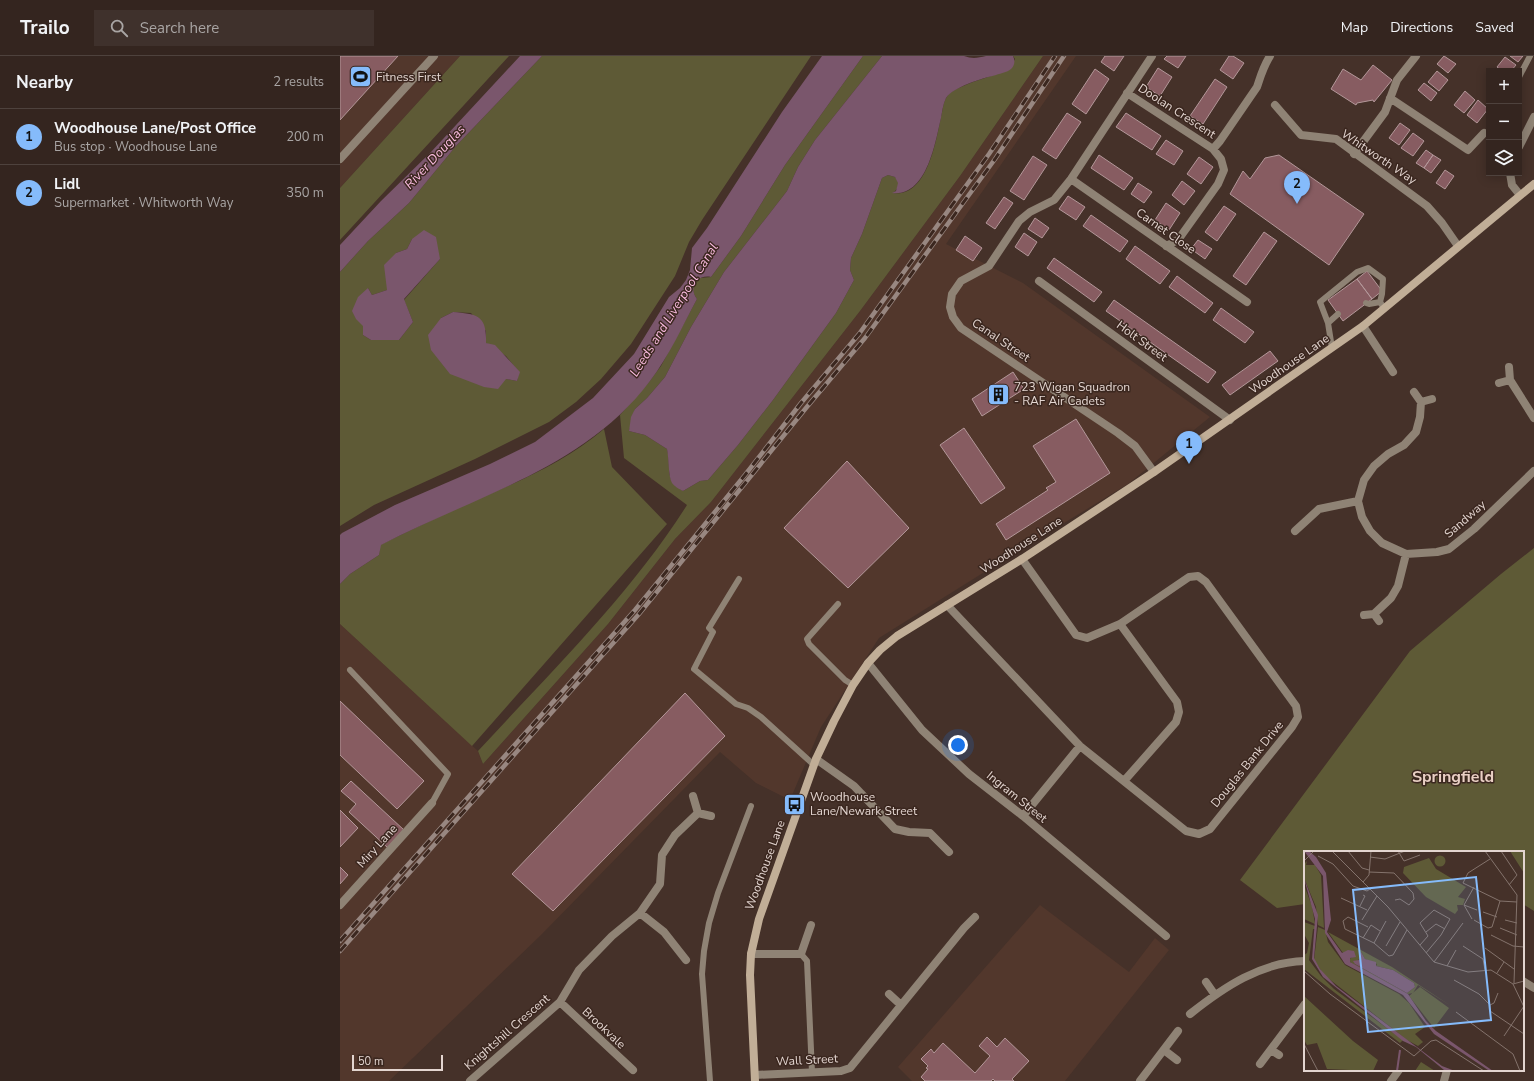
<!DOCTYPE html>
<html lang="en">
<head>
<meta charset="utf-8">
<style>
	body { margin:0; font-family:"Nunito Sans",sans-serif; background:#3f312c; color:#f1f3f6 }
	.controls { position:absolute; right:12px; top:12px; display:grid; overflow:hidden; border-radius:0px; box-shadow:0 2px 10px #0003 }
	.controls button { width:36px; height:36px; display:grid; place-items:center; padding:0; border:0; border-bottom:1px solid #4e423d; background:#34251f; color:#f1f3f6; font:20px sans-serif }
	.scale { position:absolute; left:12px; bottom:10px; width:91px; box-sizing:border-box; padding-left:4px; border:2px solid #e3d5d0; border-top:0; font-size:11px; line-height:14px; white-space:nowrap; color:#e3d5d0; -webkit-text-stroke:3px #3b271f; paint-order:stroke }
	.you { position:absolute; left:618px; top:689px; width:14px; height:14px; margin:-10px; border:3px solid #fff; border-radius:50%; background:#1a73e8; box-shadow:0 0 0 6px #1a73e833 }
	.badge { display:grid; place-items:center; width:26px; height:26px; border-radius:50%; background:#85bbfb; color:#111; font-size:13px; font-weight:700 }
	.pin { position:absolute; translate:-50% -33px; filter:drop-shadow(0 1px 2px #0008) }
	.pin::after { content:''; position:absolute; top:21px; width:14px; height:12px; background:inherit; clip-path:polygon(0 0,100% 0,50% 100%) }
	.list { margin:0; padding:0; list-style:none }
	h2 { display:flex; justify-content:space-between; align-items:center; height:52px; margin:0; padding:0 16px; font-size:17px }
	h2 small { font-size:13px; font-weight:400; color:#a9a5a4 }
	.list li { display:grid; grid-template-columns:26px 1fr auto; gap:12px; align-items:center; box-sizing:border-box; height:56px; padding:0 16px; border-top:1px solid #4e423d }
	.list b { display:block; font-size:15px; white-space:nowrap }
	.list p { margin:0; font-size:13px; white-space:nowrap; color:#a9a5a4 }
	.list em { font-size:13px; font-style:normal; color:#a9a5a4 }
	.icon { flex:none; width:22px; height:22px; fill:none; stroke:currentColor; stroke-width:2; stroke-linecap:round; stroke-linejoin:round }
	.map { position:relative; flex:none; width:1194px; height:1025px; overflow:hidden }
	header { display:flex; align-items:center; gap:24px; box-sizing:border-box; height:56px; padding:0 20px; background:#34251f; border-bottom:1px solid #4e423d }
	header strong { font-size:19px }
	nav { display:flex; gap:22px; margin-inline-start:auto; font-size:14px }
	.search { width:280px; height:36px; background:#3f312c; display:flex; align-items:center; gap:10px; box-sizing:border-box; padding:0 14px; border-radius:0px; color:#a9a5a4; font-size:15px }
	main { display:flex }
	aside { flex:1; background:#34251f }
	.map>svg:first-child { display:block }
	.built { fill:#52372c }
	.green { fill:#5e5a36; fill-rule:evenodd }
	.water { fill:#7a566c }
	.building { fill:#875c61; stroke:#b39799 }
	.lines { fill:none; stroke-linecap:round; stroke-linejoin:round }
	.service { stroke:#8f8375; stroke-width:6 }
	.minor { stroke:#8f8375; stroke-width:8 }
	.secondary { stroke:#c1ae97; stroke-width:8 }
	.rail-casing { stroke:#988781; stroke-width:4.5 }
	.rail { stroke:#3b271f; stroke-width:3; stroke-dasharray:9; stroke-linecap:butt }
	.labels { text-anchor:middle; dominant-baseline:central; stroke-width:3; stroke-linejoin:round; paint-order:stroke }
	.poi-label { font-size:12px; fill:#e3d5d0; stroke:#3b271f; text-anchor:start }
	.street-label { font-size:12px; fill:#e3d5d0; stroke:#3b271f }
	.water-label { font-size:13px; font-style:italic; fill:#fbbce1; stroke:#3b271f }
	.district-label { font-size:16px; font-weight:bold; fill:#e9cfc4; stroke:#3b271f }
	.inset-river { fill:none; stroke:#7a566c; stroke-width:2 }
	.inset-road { fill:none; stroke:#84736c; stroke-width:1 }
	.view { fill:#85bbfb; fill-opacity:0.15; stroke:#85bbfb; stroke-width:2 }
	.inset-edge { fill:none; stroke:#e3d5d0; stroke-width:2 }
</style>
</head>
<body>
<header>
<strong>Trailo</strong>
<div class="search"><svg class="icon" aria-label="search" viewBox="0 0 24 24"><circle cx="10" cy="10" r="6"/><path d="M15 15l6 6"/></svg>Search here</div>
<nav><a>Map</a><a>Directions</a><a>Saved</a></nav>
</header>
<main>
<aside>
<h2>Nearby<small>2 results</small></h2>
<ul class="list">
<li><span class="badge">1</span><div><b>Woodhouse Lane/Post Office</b><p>Bus stop · Woodhouse Lane</p></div><em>200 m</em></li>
<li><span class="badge">2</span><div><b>Lidl</b><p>Supermarket · Whitworth Way</p></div><em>350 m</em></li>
</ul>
</aside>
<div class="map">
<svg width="1194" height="1025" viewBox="0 0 1194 1025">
	<rect width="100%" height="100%" fill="#453129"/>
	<path class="built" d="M0,0H120L0,132Z
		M703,0H736L606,188L683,227L870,361L788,428L670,500L539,582L481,671L450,744L416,727L380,696L201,879L49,1025H0V568L138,695L143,708L268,568L335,483L371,446L520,255L620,120Z
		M700,849L789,916L815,882L829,894L725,1025H572L558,1011Z"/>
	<path class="green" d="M120,0H169L0,184V132Z
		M202,0H471L362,164L349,186L335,220L291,288L261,323L236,346L209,366L135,403L34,449L0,470V216L28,185L69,147L116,90ZM72,183L100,203L64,244L73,266L59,284H31L23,279L28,232L32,239L47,234L56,197L67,193ZM113,256L131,257L146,275V287L166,300L179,316L177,325L166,323L101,262Z
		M523,0H542L475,84L458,111L447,135L384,216L351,271L325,321L307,342L295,353L289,375L305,379L327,393C332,414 323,422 343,435L360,425L368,424L398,389L433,344L496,257L514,224L510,214L511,202L522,178L542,122L548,119L555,121C560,126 559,132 553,137C587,142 596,85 601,61C603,53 603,44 609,38C619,29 655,19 669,14L675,3L673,0H703L620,120L520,255L371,446L335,483L268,568L143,708L138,695C210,617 290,539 347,449L284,402L280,359L309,326L321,310L357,243C351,236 352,227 360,222L371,221L401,180L445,109Z
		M264,373L272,411L327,468L132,690L0,568V528L10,518L39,499L40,489C67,476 93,463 120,451C170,429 222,409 264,373Z
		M1194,492V855L1183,848V796H965V848L937,852L900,824L1070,595L1161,518Z"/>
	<path class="water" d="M180,0H202L116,90L69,147L28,185L0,216V189L41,145L91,96Z
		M482,0H523L445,109L401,180L371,221C357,218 348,232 357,243C342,271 329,300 310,325C244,413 134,440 41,489L39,499L10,518L0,528V479L2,477L55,449L150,408L195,386L253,342L294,298L329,241L340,232L346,224L350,214L352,192L367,172L442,56Z
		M542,0H624C632,3 638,2 646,0C655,0 665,0 673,0C675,4 675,8 672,12C669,16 661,17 656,19C643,22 613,31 606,42C603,48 602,56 601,62C595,87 587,141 552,137L556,135L558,127L555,121L548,119L542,122L522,178L511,202L510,214L514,224L496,257L433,344L398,389L368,424L360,425L343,435C339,433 334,430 332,427C328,420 329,403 327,393L305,379L289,375L291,361L295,353L307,342L325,321L351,271L384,216L447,135L458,111L475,84Z
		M84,174L96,181L100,203L64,243L73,266L59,284H31L23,279V270L16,263L12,255L18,241L28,232L32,239L47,234L44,209L56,197L67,193L72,183Z
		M113,256C137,258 147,259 146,287L155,289L180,316L177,325L166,323L158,333L144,331L110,318L91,294L88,279L101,262Z"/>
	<path class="building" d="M0,0H58L0,64Z
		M765,0H784L774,15L761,6Z
		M827,0H846L838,12L824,3Z
		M889,0H893L904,7L893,23L880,14Z
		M1104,0L1116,8L1108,17L1097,8Z
		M1170,0H1183L1178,6Z
		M1165,1L1176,9L1171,15H1162L1157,11Z
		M1033,9L1052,24L1034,46L1033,44L1017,47L1016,49L991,33L1003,13L1021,24Z
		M818,12L832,21L820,40L806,31Z
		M755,13L769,23L746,58L732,48Z
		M1097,15L1108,24L1099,35L1088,26Z
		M875,23L887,31L863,68L850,60Z
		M1084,27L1097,37L1091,45L1078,34Z
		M1125,35L1135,44L1124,57L1114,49Z
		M1138,44L1148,53L1137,67L1127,59Z
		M727,57L741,66L716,103L702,94Z
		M786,57L821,80L812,94L776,71Z
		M1060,67L1070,74L1059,89L1049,82Z
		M1073,77L1084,85L1073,100L1061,92Z
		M826,84L843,95L834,109L816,98Z
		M1086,94L1093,99L1084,112L1076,107Z
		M759,99L793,122L784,134L751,112Z
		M939,99L1024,158L989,209L890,138L903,115L910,123L925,102Z
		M1093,99L1101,104L1091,117L1084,112Z
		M693,100L707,109L684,144L670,135Z
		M859,101L873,111L861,128L847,118Z
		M1105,114L1114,120L1105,133L1096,127Z
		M842,125L855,135L844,149L832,139Z
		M798,127L812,136L804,147L791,138Z
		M728,140L745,151L736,164L719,153Z
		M664,141L673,147L655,173L646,167Z
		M826,147L840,157L829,174L815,164Z
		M884,150L896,158L877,185L865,176Z
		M751,159L788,185L780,196L743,170Z
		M695,162L709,172L702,182L688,173Z
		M924,176L937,185L906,229L893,220Z
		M684,177L697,186L688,200L675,191Z
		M625,180L642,192L633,205L616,194Z
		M858,184L872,193L865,203L851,193Z
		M795,190L830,215L820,228L786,203Z
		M714,202L762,236L754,246L707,212Z
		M1027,215L1042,235L1032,243L1017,223Z
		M837,220L873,247L865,257L829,231Z
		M1017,223L1032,243L1003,265L988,244Z
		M774,244L876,316L868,327L766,255Z
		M881,252L914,276L905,287L873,264Z
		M930,295L938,305L890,339L882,329Z
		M673,316L684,333L642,360L632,343Z
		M736,363L770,417L666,484L656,468L708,434L706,432L716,426L693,390Z
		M624,372L665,432L641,448L600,389Z
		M507,405L569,472L508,532L444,472Z
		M345,637L385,680L213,855L172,818Z
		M0,645L84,725L57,753L0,699Z
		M11,725L64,774L48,792L9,756L16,748L1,735Z
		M0,754L18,772L0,791Z
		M0,811L8,819L0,828Z
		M647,981L657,991L665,982L689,1005L672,1023L674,1025H655L653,1023L651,1025H585L581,1021L588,1013L586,1012L588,1010L581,1003L591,993L594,997L603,987L635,1017L650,1000L639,990Z"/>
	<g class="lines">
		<path class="service" d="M1179,21L1190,0
			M1026,247L1029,248L1040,246L1042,249
			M988,267L980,246L1017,216L1028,212L1043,223L1042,238L1040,246
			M992,292L988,267L998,258
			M399,523L369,572L373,576L354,613L396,648L408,652L421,661L474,709
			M498,548L467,583L469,588L505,624L513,629
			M10,614L108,718L92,747
			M461,898L467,905L472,1016
			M370,1025L362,918L364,895L369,867L378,837L411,750"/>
		<path class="minor" d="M812,0L731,123L714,144L690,156L679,165L649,210L621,225L612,238L610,251L613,261L621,272L778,377L795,390L814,416
			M787,37L873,93L881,103L884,114L878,128L838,184L826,190
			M1050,42L1128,94L1144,77
			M935,49L961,79L996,83L1087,150L1102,167L1118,190
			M1179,91L1194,61
			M873,93L880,85L917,31C921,19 923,11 930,0
			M1014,98L1045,56L1057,24L1076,0
			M0,103L94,0
			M1170,117L1172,129L1180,139
			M731,123L907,246
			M699,225L890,364
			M1023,270L1053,316
			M1169,311L1170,324L1194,362
			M1159,327L1170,324
			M1074,336L1081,346L1080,361L1076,376L1064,389L1048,398L1034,410L1024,424L1018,445L1022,461L1030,475L1042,487L1066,498L1097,496L1109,493L1134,473L1194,415
			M1081,346L1092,343
			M955,475L979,453L1018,445
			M607,549L740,690L846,775L859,778L870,773L952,671L958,661L956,650L866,526L858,520L849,521L780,568L747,582L736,579L682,503
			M1034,558L1039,565
			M1024,559L1034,558L1051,542L1058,530L1066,498
			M780,568L837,646L839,656L836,666L784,725
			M528,607L582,674L629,718L683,760L826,880
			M476,703L514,730L555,773L569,776L590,777L609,796
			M353,740L358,757L371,760
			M683,760L740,690
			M0,849L92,747
			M300,857L324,876L346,904
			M411,898H461L471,869
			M1183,925L1194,932
			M866,926L875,939
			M549,938L561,949
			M220,946L293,1014
			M850,958C884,931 921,906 965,905
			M824,994L837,1004
			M931,994L939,999
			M920,1008L965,948
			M415,1019L501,1015L510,1012L624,872L635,861
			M130,1025L220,946L239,914L272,880L300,857L320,828L322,799L335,779L358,757
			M800,1025L838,975
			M1051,1025L1059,1014
			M1104,1025L1107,1014"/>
		<path class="secondary" d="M415,1025L410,919L411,898L419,863L476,703L494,665L513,629L528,607L540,594L557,580L682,503L814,416L1023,270L1194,128"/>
		<defs>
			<path id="rail" d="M0,885L295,554L405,419L461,347L519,278L649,98L715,0
				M0,895L299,558L466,352L525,282L655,103L724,0"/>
		</defs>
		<use href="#rail" class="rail-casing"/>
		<use href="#rail" class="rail"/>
	</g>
	<defs>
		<symbol id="stadium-square" viewBox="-11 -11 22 22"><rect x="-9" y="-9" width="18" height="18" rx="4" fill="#85bbfb" stroke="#3b271f"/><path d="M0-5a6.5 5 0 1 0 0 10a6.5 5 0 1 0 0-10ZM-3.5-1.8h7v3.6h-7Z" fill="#111"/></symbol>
		<symbol id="building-square" viewBox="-11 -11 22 22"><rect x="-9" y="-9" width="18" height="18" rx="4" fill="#85bbfb" stroke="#3b271f"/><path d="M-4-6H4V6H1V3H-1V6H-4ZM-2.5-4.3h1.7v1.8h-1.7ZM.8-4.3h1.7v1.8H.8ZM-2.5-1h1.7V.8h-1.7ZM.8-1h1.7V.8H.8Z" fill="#111"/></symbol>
		<symbol id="bus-square" viewBox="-11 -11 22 22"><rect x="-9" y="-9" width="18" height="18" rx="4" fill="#85bbfb" stroke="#3b271f"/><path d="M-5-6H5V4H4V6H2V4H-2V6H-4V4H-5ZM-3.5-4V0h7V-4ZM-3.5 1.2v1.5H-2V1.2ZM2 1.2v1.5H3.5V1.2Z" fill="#111"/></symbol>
	</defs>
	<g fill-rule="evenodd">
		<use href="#stadium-square" x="8" y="8" width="25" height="25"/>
		<use href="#building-square" x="646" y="326" width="25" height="25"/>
		<use href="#bus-square" x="442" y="736" width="25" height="25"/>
	</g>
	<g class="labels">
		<g class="poi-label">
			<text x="36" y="21">Fitness First</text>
			<text x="674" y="331">723 Wigan Squadron<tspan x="674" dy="14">- RAF Air Cadets</tspan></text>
			<text x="470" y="741">Woodhouse<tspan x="470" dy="14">Lane/Newark Street</tspan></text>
		</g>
		<g class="street-label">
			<text transform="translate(837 55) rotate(33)">Doolan Crescent</text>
			<text transform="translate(1039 101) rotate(34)">Whitworth Way</text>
			<text transform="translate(826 175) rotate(35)">Carnet Close</text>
			<text transform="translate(661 284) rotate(34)">Canal Street</text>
			<text transform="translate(802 285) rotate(36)">Holt Street</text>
			<text transform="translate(949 308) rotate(-35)">Woodhouse Lane</text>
			<text transform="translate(1125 463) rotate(-41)">Sandway</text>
			<text transform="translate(681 489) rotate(-33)">Woodhouse Lane</text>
			<text transform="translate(907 708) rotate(-51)">Douglas Bank Drive</text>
			<text transform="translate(677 741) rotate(39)">Ingram Street</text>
			<text transform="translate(37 790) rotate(-48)">Miry Lane</text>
			<text transform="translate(425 809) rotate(-70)">Woodhouse Lane</text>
			<text transform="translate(264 972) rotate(43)">Brookvale</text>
			<text transform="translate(167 976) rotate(-41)">Knightshill Crescent</text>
			<text transform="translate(467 1004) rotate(-3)">Wall Street</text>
		</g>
		<g class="water-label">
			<text transform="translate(95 101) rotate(-47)">River Douglas</text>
			<text transform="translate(334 254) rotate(-58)">Leeds and Liverpool Canal</text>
		</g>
		<g class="district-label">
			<text x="1113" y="721">Springfield</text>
		</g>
	</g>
	<g transform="translate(964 795)">
		<rect width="220" height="220" fill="#453129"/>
		<path d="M206,0H220V22ZM130.5 10a5.5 5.5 0 1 1 11 0a5.5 5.5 0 1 1-11 0ZM125,7L132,18L162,36L154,46L161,48L159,54H153L154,59L151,63L122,46L99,22L100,16ZM3,10L2,14H11L17,24L20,77L14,74L12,56L0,27V13ZM0,34L8,55L11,73L0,68ZM0,71L11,75V78H9L5,109L17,125L30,138L99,189L96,192L0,118V104L3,102L5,92L0,83ZM14,76L21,79L24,91L41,114L95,143L105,152L121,176L111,183L119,191L114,195L103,189L20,124L10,109ZM24,81L88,116L147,155L114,134L109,142L104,143L51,115L44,109L51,104L39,102ZM57,101L61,108L73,113L72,115L89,119L110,132L111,136L103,142L51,113L56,107ZM116,136L145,157L130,177L105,145ZM0,145L49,190L74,209L69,220L23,218L13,192L3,194L0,189ZM117,211L131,220H111Z" fill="#5e5a36" fill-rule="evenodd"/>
		<path d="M0,0H5L12,6L22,22L27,69L23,81L38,102L44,99L50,100L52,106L46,107V111L104,143L122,170L132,180L189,220L184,219L130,183L99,144L41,113L21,82L19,25ZM0,27L14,64L10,107L16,118L32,135L138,215L151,220L140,219L112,196L99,190L19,126L8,108L11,68ZM57,101L61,108L72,111V115L89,119L110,132L111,136L103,142L51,113L49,110L55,109Z" fill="#7a566c"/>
		<path class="inset-river" d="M93,220L96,199"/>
		<path class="inset-road" d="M28,0L84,56L130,111L164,121L187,119L209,133L220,130M44,0L58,17L65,19M94,0L100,10L116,4M181,0L213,44L210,132M197,0L213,24L205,34M14,5L29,13L49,35L63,40L66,38M66,6L81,8L101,0M186,8L164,22L159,32L196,50L213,51M0,10L10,0M65,21L90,22L109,42L110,48L105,54L96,48L91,49M59,31L65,24L67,0M37,47L63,59M160,54L173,59M56,55L61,45L59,44M179,61L193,66M168,68L160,54L170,36M58,69L73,45M170,69L184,77L188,76L196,50M201,69L213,72M39,70L41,78L70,92L85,105L89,104L103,79M39,70L44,66L64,76M196,77L213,84M122,81L132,73L141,78M187,84L209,95L220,96M59,87L67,74L76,80M70,92L82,70M116,94L124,85L116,72L130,59L146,68L137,84L122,102M82,95L96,71M159,95L179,108L181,119M181,97L210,118M130,111L159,72M143,115L152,99M0,120L26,143L110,205L127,190L132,189L180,220M193,122L200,111M150,129L175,143L186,154V160L220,183M209,133L220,156M186,154L190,152L194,142M152,161L209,203L216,220M200,185L220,155M0,193L14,220"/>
		<path class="view" d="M172,26L187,169L64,181L49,39Z"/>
		<rect width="220" height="220" class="inset-edge"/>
	</g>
</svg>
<div class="controls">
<button>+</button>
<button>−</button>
<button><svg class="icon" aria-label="layers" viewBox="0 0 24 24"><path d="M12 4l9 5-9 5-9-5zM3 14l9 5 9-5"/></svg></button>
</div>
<div class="scale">50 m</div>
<div class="you"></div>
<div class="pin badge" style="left:849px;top:408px">1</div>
<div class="pin badge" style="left:957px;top:148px">2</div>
</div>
</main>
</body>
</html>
